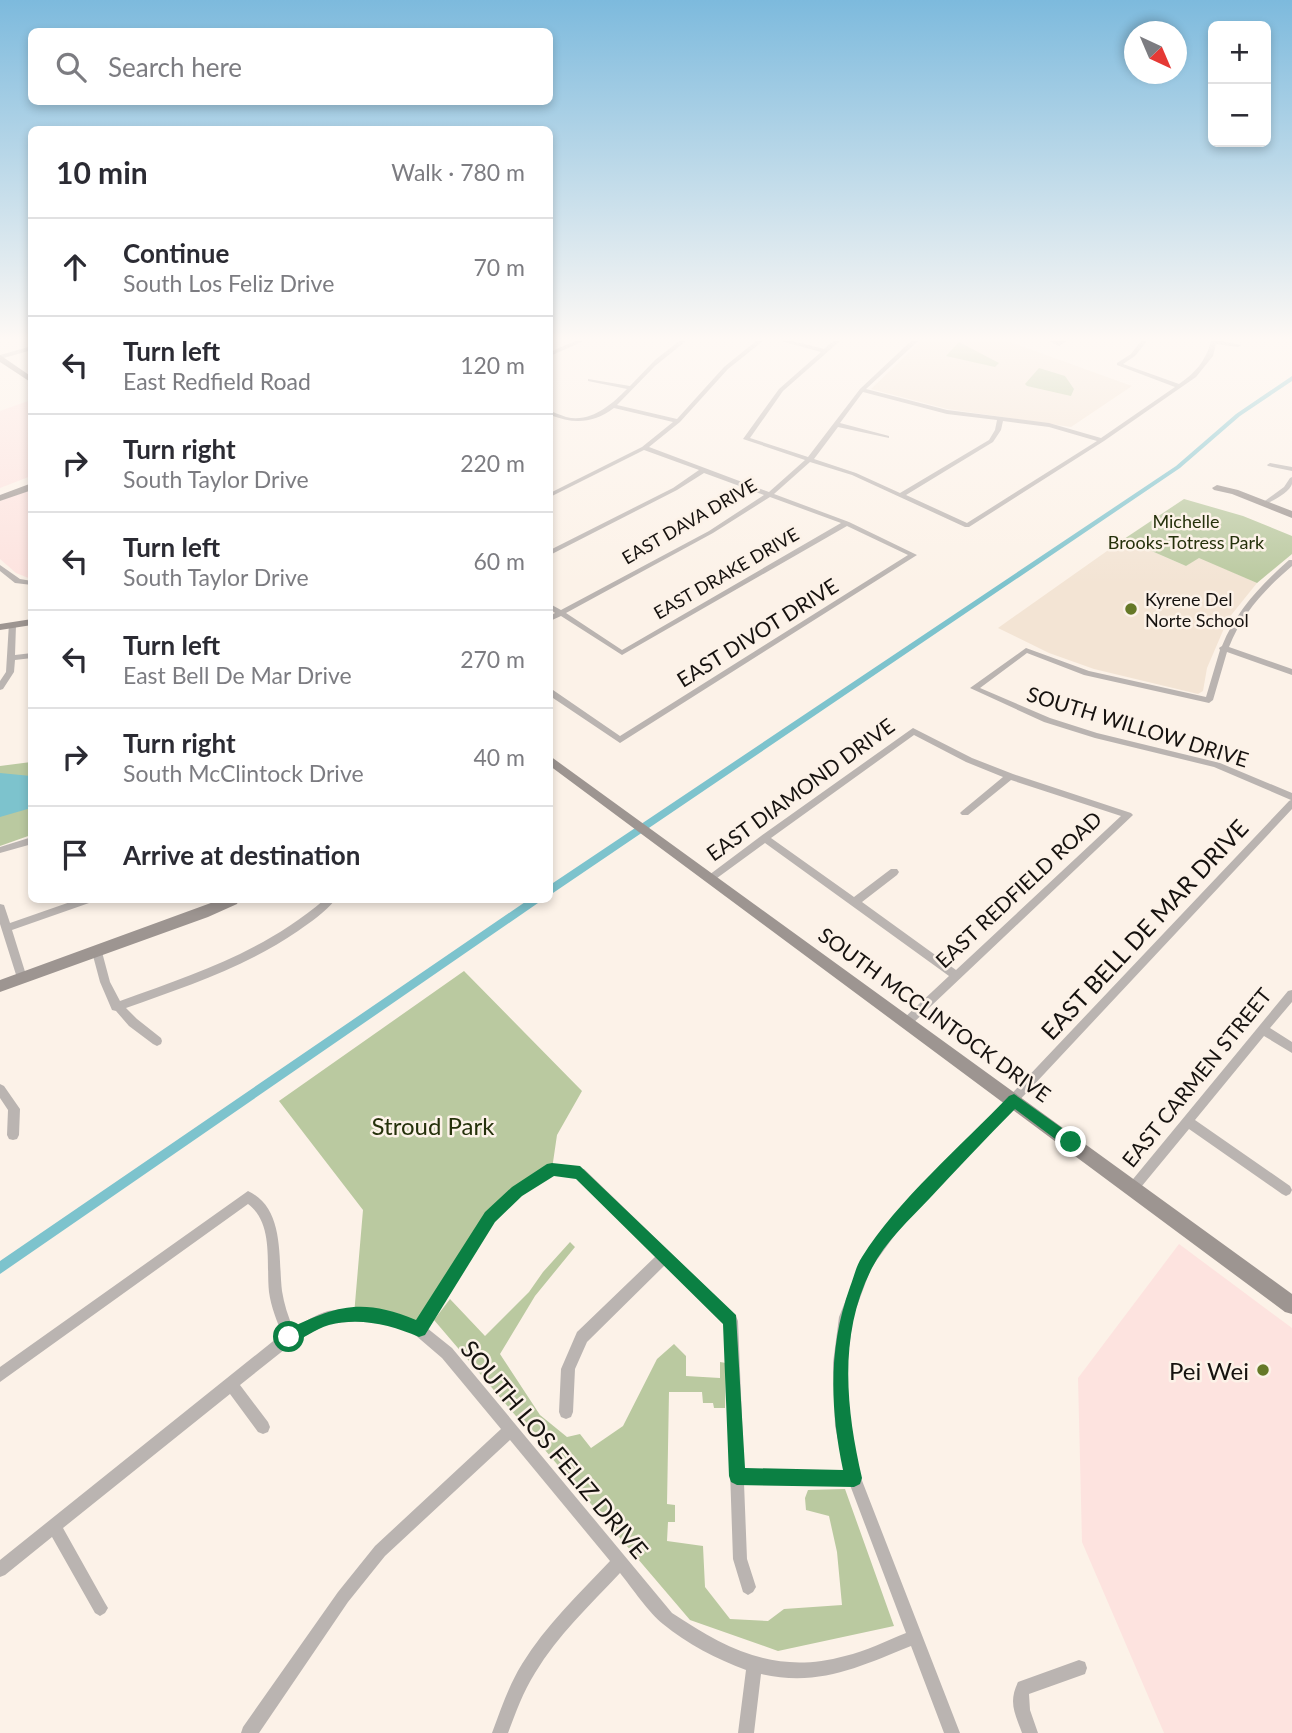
<!DOCTYPE html>
<html lang="en">
<head>
<meta charset="utf-8">
<style>
	body { margin:0; font-family:Lato,sans-serif; background:#f7f7f7; color:#2b2b33 }
	.controls { position:absolute; right:21px; top:21px; display:grid; overflow:hidden; border-radius:10px; box-shadow:0 4px 10px #0003 }
	.controls button { width:63px; height:63px; display:grid; place-items:center; padding:0; border:0; border-bottom:2px solid #e1e1e2; background:#fff; color:#2b2b33; font:35px sans-serif }
	.compass { position:absolute; left:1124px; top:21px; width:63px; height:63px; border-radius:50%; background:#fff; box-shadow:0 4px 10px #0003; rotate:136deg }
	.stop { position:absolute; width:21px; height:21px; margin:-16px; border:5px solid #0b8043; border-radius:50%; background:#fff }
	.stop.end { background:#0b8043; border-color:#fff; box-shadow:0 2px 7px #0008 }
	.list { margin:0; padding:0; list-style:none }
	h2 { display:flex; justify-content:space-between; align-items:center; height:91px; margin:0; padding:0 28px; font-size:30px }
	h2 small { font-size:23px; font-weight:400; color:#7c7c81 }
	.list li { display:grid; grid-template-columns:46px 1fr auto; gap:21px; align-items:center; box-sizing:border-box; height:98px; padding:0 28px; border-top:2px solid #e1e1e2 }
	.list b { display:block; font-size:26px; white-space:nowrap }
	.list p { margin:0; font-size:23px; white-space:nowrap; color:#7c7c81 }
	.list em { font-size:23px; font-style:normal; color:#7c7c81 }
	.icon { flex:none; width:38px; height:38px; fill:none; stroke:currentColor; stroke-width:2; stroke-linecap:round; stroke-linejoin:round }
	.map { position:relative; flex:none; width:1292px; height:1733px; overflow:hidden }
	.search { position:absolute; background:#fff; box-shadow:0 4px 10px #0003; left:28px; top:28px; width:525px; height:77px; display:flex; align-items:center; gap:18px; box-sizing:border-box; padding:0 24px; border-radius:10px; color:#7c7c81; font-size:26px }
	.panel { position:absolute; background:#fff; box-shadow:0 4px 10px #0003; left:28px; top:126px; width:525px; height:777px; border-radius:10px }
	.map>svg:first-child { display:block }
	.commercial { fill:#fde3df }
	.built { fill:#f3e4d4 }
	.green { fill:#bac9a0 }
	.water { fill:#7dc3cd }
	.lines { fill:none; stroke-linecap:round; stroke-linejoin:round }
	.canal { fill:#7dc3cd; fill-rule:evenodd }
	.street { fill:#bab4b1; fill-rule:evenodd }
	.secondary { fill:#9d9591; fill-rule:evenodd }
	.route { fill:#0b8043 }
	.poi-dot { fill:#657827; stroke:#fcf2e8; stroke-width:2.5 }
	.labels { text-anchor:middle; dominant-baseline:central; stroke-width:5; stroke-linejoin:round; paint-order:stroke }
	.far-street-label { font-size:18px; fill:#16120f; stroke:#fcf2e8 }
	.far-park-label { font-size:18px; fill:#25310b; stroke:#fcf2e8 }
	.far-poi-label { font-size:18px; fill:#16120f; stroke:#fcf2e8; text-anchor:start }
	.street-label { font-size:21px; fill:#16120f; stroke:#fcf2e8 }
	.near-street-label { font-size:24px; fill:#16120f; stroke:#fcf2e8 }
	.near-park-label { font-size:24px; fill:#25310b; stroke:#fcf2e8 }
	.near-poi-label { font-size:24px; fill:#16120f; stroke:#fcf2e8; text-anchor:end }
</style>
</head>
<body>
<div class="map">
<svg width="1292" height="1733" viewBox="0 0 1292 1733">
	<rect width="100%" height="100%" fill="#fcf2e8"/>
	<path class="commercial" d="M31,400V476L0,488V411Z
		M31,489V579L16,573L0,559V501Z
		M1179,1244L1292,1328V1733H1164L1082,1542L1078,1378Z"/>
	<path class="built" d="M921,341H1007L1132,386L1071,427L947,409L871,389Z
		M1124,539L1186,566L1199,557L1257,583L1228,619L1207,668L1203,691L1198,694L1094,669L1049,653L998,628Z"/>
	<path class="green" d="M959,342L999,363L995,367L946,356Z
		M1039,368L1065,376L1074,389L1071,396L1027,386L1025,384Z
		M1184,499L1243,516L1292,536V554L1257,583L1199,558L1186,566L1124,539Z
		M31,762V835L0,846V766Z
		M464,971L582,1091L557,1135L552,1169L490,1217L419,1329L354,1315L363,1210L279,1101Z
		M570,1242L575,1247L535,1296L500,1354L540,1415L567,1437L580,1434L591,1448L623,1426L657,1359L674,1344L686,1356V1376L720,1378V1362L726,1363L725,1408H714L713,1403H703L702,1392H669L667,1504L675,1505V1522H668L667,1541L703,1546L705,1587L730,1619L768,1621L784,1609L842,1605L837,1552L829,1516L806,1510L805,1498L808,1490L845,1489L894,1626L778,1651L690,1620L434,1320L450,1299L485,1336L529,1292L543,1272Z"/>
	<path class="water" d="M0,773L31,776V808L0,817Z"/>
	<g class="lines">
		<path class="canal" d="M1292,376V381L1240,416L1180,468L553,893H550V885L1176,466L1236,414Z
			M528,900H540L538,903L0,1274V1261Z"/>
		<path class="street" d="M575,341H584L550,356V352Z
			M679,341H686L655,366L617,405L677,419L724,367L756,341H763L728,369L680,422L649,447L769,492L805,460L743,439L779,389L821,352L781,341H793L824,349L833,341H840L783,391L750,438L808,457L860,389L911,341H918L866,389L947,410L1049,423L1101,438L1175,387L1117,365V363L1131,354L1141,341H1147L1135,356L1123,364L1179,384C1195,373 1206,361 1211,341H1223L1241,345L1238,347L1216,344L1213,356L1196,377L1104,441L969,527H965L852,475L810,462L774,494L849,522L917,555L620,743L550,696V690H553L620,736L908,555L847,526L622,655L561,616L550,621V616L555,613L550,609V604L561,610L709,531L764,495L704,473L677,490L550,555V550L673,488L699,470L644,450L550,497V493L642,447L673,422L614,408C592,424 574,424 550,415V411C555,413 561,415 566,417C591,423 611,405 627,389L588,381V379L630,386L655,360ZM863,392L947,414L997,420L995,430L989,440L900,493L856,473L814,459L838,427L889,438V436L840,423ZM1003,421L1049,427L1097,441L967,523L906,495L993,442L1001,430ZM770,497L841,523L622,650L566,613L713,533Z
			M1049,341H1067L1059,346Z
			M32,346V350L0,359V355Z
			M1270,463L1292,467V471L1268,466L1267,465Z
			M1292,477C1292,479 1292,481 1292,484C1290,492 1269,504 1262,505V503L1284,487L1290,478Z
			M1289,560H1292V566C1265,589 1242,614 1229,647L1292,669V675L1227,652L1213,700L1209,703L1084,675L1027,653L980,688L1050,718L1097,733L1220,763L1292,793V809L900,1228L871,1268L853,1317L847,1363L849,1426L861,1478L960,1733H944L911,1646C859,1667 819,1687 761,1674L754,1733H738L746,1670C717,1659 687,1644 663,1624C649,1613 632,1588 620,1573C590,1605 558,1635 535,1673C523,1692 516,1712 508,1733H492C501,1709 509,1685 522,1664C546,1625 579,1594 610,1561L510,1440L385,1556L348,1602L259,1733H241L243,1727L338,1592L375,1546L501,1429L442,1358L414,1334L394,1326L365,1320L328,1324L294,1342L240,1385L268,1422L270,1427L268,1432L263,1434L258,1432L230,1394L63,1528L105,1603L108,1608L105,1613L100,1616L95,1613L52,1537L5,1575L0,1577V1560L282,1334C277,1321 271,1307 269,1292C266,1264 274,1223 248,1204L0,1382V1367L248,1191C285,1208 278,1258 282,1291C284,1304 288,1316 293,1328C304,1323 316,1314 328,1311C359,1305 387,1310 416,1321L486,1213L513,1188L552,1164L584,1169L736,1316L738,1321L744,1469L845,1471L835,1426L833,1363L839,1317L862,1260L892,1220L1289,801L1291,800L1214,767L1095,738L1044,722L970,688L1026,648L1089,671L1206,697L1220,650L1219,648L1222,646C1236,611 1261,585 1289,560ZM553,1175L577,1178L656,1256L577,1332L561,1369L559,1412L561,1417L566,1419L571,1417L573,1412L575,1369L587,1342L665,1265L725,1324L733,1559L743,1592L748,1595L753,1592L756,1587L747,1559L744,1483L850,1485L906,1633C886,1641 866,1651 845,1656C776,1675 728,1650 672,1613L452,1348L427,1328L494,1221L521,1196Z
			M0,565L20,579L32,581V585L15,583L0,571Z
			M9,623H12L16,625L15,655L32,653V658L15,660L14,672L3,689L0,690V681L6,672Z
			M913,728L972,758L1013,774L1131,813L1133,815L911,1025L907,1026L903,1025L902,1022L903,1019L949,976L765,843L713,881L710,882L705,878L761,836ZM914,735L966,762L1003,777L962,811L960,813L962,815H968L1011,780L1121,816L956,970L862,902L897,875L899,872L897,869H891L854,897L771,838Z
			M32,837V844L0,853V847Z
			M76,900H91L89,903L12,930L27,978L26,981L22,982L18,981L0,924V904L4,905L10,923Z
			M324,900H335C325,912 311,922 298,931C246,967 185,987 126,1008L137,1019L161,1038L162,1041L161,1044L157,1046L153,1044L129,1026L116,1011L112,1010L100,982L92,952L93,949H101L102,952L110,982L120,1001C195,974 263,952 324,900Z
			M1292,990V1002L1270,1028L1292,1042V1053L1264,1036L1195,1120L1290,1186L1292,1190L1290,1194L1286,1196L1282,1194L1189,1129L1137,1192L1133,1194L1129,1192L1127,1188L1129,1184L1288,991Z
			M0,1084L4,1086L20,1109L19,1135L17,1139L13,1140L9,1139L7,1135L8,1110L0,1098Z
			M1079,1660L1085,1662L1087,1668L1085,1674L1029,1694L1030,1710L1038,1733H1022C1015,1713 1008,1703 1018,1682Z"/>
		<path class="secondary" d="M0,355L32,377V383L0,362Z
			M32,483V490L0,501V495Z
			M1217,485L1238,490L1292,511V518L1232,494L1214,490L1212,488Z
			M32,619V625L0,630V624Z
			M550,756L1292,1294V1314L1285,1312L550,766Z
			M219,900H239L237,904L208,917L0,992V980Z"/>
	</g>
	<linearGradient id="sky" x2="0" y2="1"><stop stop-color="#7dbadd"/><stop offset="0.58" stop-color="#fef9f5"/><stop offset="1" stop-color="#fef9f5" stop-opacity="0"/></linearGradient>
	<rect width="1292" height="584" fill="url(#sky)"/>
	<path class="route" d="M1014,1094L1076,1138L1078,1142L1076,1147H1066L1015,1109C986,1138 958,1168 930,1198C910,1219 885,1242 872,1268C838,1334 846,1409 862,1478L860,1484L854,1487L737,1485L731,1482L729,1476L723,1324L576,1179L554,1176L522,1196L495,1222L425,1335L419,1337C391,1325 360,1317 329,1325C315,1329 303,1339 289,1345L284,1342L282,1337L284,1331C335,1306 361,1297 416,1320L485,1212L512,1187L547,1164L552,1163L580,1166L736,1315L745,1468L843,1470C830,1407 828,1348 850,1287C854,1277 856,1266 862,1257C897,1201 962,1145 1009,1096Z"/>
	<g class="poi-dot">
		<circle cx="1131" cy="609" r="7"/>
		<circle cx="1263" cy="1370" r="7"/>
	</g>
	<g class="labels">
		<g class="far-street-label">
			<text transform="translate(689 521) rotate(-30)">EAST DAVA DRIVE</text>
			<text transform="translate(726 573) rotate(-30)">EAST DRAKE DRIVE</text>
		</g>
		<g class="far-park-label">
			<text x="1186" y="521">Michelle<tspan x="1186" dy="21">Brooks-Totress Park</tspan></text>
		</g>
		<g class="far-poi-label">
			<text x="1145" y="599">Kyrene Del<tspan x="1145" dy="21">Norte School</tspan></text>
		</g>
		<g class="street-label">
			<text transform="translate(757 632) rotate(-32)">EAST DIVOT DRIVE</text>
			<text transform="translate(1138 726) rotate(17)">SOUTH WILLOW DRIVE</text>
			<text transform="translate(800 789) rotate(-36)">EAST DIAMOND DRIVE</text>
			<text transform="translate(1018 889) rotate(-43)">EAST REDFIELD ROAD</text>
			<text transform="translate(935 1014) rotate(36)">SOUTH MCCLINTOCK DRIVE</text>
			<text transform="translate(1196 1077) rotate(-51)">EAST CARMEN STREET</text>
		</g>
		<g class="near-street-label">
			<text transform="translate(1144 929) rotate(-47)">EAST BELL DE MAR DRIVE</text>
			<text transform="translate(555 1449) rotate(50)">SOUTH LOS FELIZ DRIVE</text>
		</g>
		<g class="near-park-label">
			<text x="433" y="1125">Stroud Park</text>
		</g>
		<g class="near-poi-label">
			<text x="1249" y="1370">Pei Wei</text>
		</g>
	</g>
</svg>
<div class="controls">
<button>+</button>
<button>−</button>
</div>
<svg class="compass" viewBox="-18 -18 36 36"><path d="M0-13l5 13h-10z" fill="#e53935"/><path d="M0 13l5-13h-10z" fill="#7c7c81"/></svg>
<div class="stop" style="left:289px;top:1337px"></div>
<div class="stop end" style="left:1071px;top:1142px"></div>
<div class="search"><svg class="icon" aria-label="search" viewBox="0 0 24 24"><circle cx="10" cy="10" r="6"/><path d="M15 15l6 6"/></svg>Search here</div>
<section class="panel">
<h2>10 min<small>Walk · 780 m</small></h2>
<ul class="list">
<li><svg class="icon" aria-label="ahead" viewBox="0 0 24 24"><path d="M12 20V5M6 11l6-6 6 6"/></svg><div><b>Continue</b><p>South Los Feliz Drive</p></div><em>70 m</em></li>
<li><svg class="icon" aria-label="left" viewBox="0 0 24 24"><path d="M17 20v-9H6M10 6l-5 5 5 5"/></svg><div><b>Turn left</b><p>East Redfield Road</p></div><em>120 m</em></li>
<li><svg class="icon" aria-label="right" viewBox="0 0 24 24"><path d="M7 20v-9h11M14 6l5 5-5 5"/></svg><div><b>Turn right</b><p>South Taylor Drive</p></div><em>220 m</em></li>
<li><svg class="icon" aria-label="left" viewBox="0 0 24 24"><path d="M17 20v-9H6M10 6l-5 5 5 5"/></svg><div><b>Turn left</b><p>South Taylor Drive</p></div><em>60 m</em></li>
<li><svg class="icon" aria-label="left" viewBox="0 0 24 24"><path d="M17 20v-9H6M10 6l-5 5 5 5"/></svg><div><b>Turn left</b><p>East Bell De Mar Drive</p></div><em>270 m</em></li>
<li><svg class="icon" aria-label="right" viewBox="0 0 24 24"><path d="M7 20v-9h11M14 6l5 5-5 5"/></svg><div><b>Turn right</b><p>South McClintock Drive</p></div><em>40 m</em></li>
<li><svg class="icon" aria-label="arrive" viewBox="0 0 24 24"><path d="M6 21V4h12l-3 4 3 4H6"/></svg><div><b>Arrive at destination</b></div></li>
</ul>
</section>
</div>
</body>
</html>
